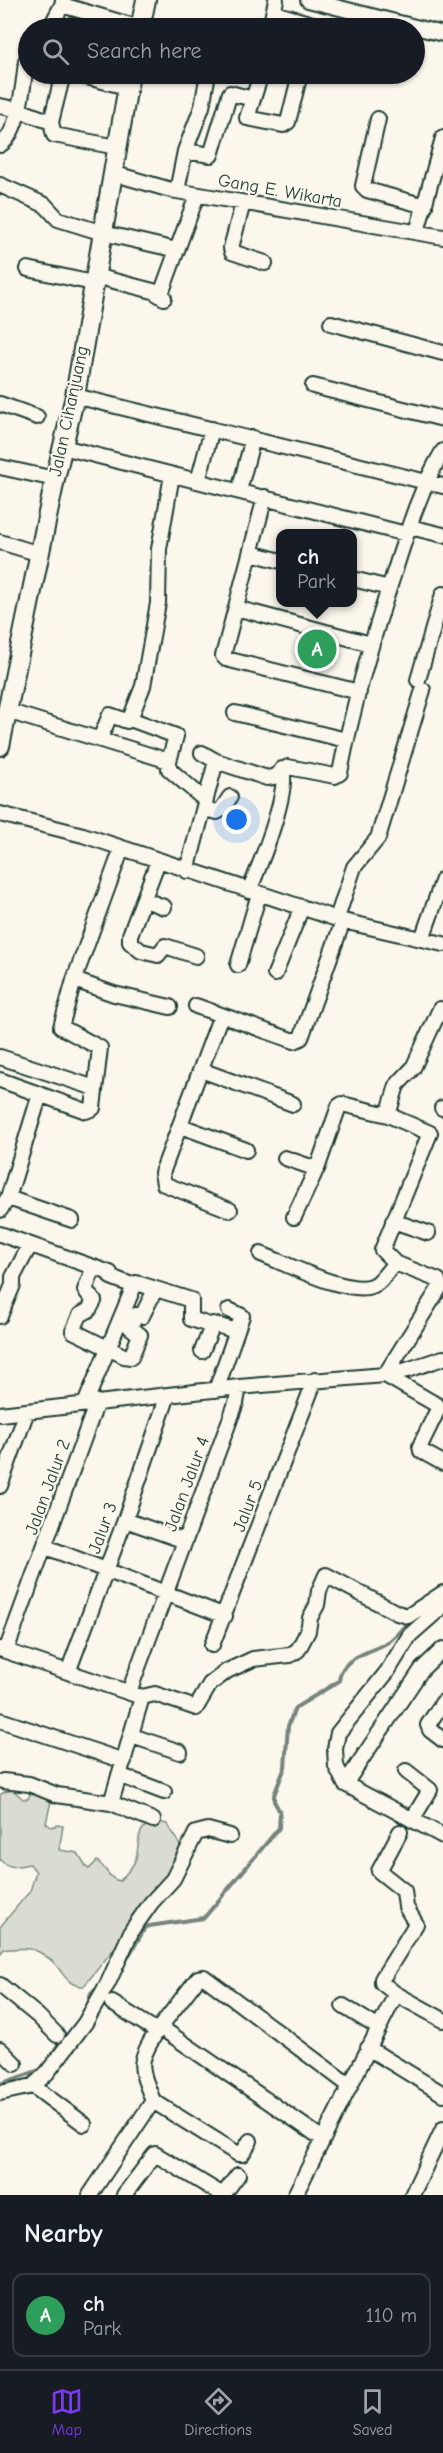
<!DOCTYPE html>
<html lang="en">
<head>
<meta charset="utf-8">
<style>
	body { margin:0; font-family:"Comic Neue",sans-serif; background:#242831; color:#f1f3f6 }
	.you { position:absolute; left:237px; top:820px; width:21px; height:21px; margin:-15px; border:4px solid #fff; border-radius:50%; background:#1a73e8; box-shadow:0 0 0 9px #1a73e833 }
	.badge { display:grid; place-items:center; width:39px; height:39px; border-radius:50%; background:#7c3aed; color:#fff; font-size:20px; font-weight:700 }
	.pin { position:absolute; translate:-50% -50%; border:3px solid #fff; box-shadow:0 2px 6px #0006 }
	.popup { position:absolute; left:276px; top:529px; width:81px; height:78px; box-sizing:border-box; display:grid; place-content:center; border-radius:12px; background:#171b24; filter:drop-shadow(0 2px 4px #0005); font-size:20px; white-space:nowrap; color:#9ea1a6 }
	.popup b { font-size:22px; color:#f1f3f6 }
	.popup::after { content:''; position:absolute; left:50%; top:100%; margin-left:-12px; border:12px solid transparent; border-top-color:#171b24 }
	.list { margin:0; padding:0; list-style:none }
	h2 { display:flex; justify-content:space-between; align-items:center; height:78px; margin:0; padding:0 24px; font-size:26px }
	h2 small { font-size:20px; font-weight:400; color:#9ea1a6 }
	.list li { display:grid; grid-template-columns:39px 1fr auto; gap:18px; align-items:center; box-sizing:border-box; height:84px; margin:0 12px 12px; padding:0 12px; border:2px solid #363941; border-radius:12px }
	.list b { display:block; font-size:22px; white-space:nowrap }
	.list p { margin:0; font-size:20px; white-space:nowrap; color:#9ea1a6 }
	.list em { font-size:20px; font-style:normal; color:#9ea1a6 }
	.icon { flex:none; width:33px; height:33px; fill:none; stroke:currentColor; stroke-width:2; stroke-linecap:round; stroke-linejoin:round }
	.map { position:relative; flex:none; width:443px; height:2195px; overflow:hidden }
	.search { position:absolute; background:#171b24; box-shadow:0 2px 4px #0004; left:18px; right:18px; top:18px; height:66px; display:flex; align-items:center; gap:15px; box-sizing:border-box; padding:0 21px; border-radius:33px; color:#9ea1a6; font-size:22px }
	.sheet { height:174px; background:#171b24 }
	nav { display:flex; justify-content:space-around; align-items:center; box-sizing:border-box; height:84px; border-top:2px solid #363941; background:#171b24; font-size:16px; color:#9ea1a6 }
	nav a { display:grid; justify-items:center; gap:3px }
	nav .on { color:#7c3aed }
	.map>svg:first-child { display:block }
	.green { fill:#dbdcd1; stroke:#7d8c82; stroke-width:1.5 }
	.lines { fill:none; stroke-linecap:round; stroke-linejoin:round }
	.stream { stroke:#74847b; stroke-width:4 }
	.minor-casing { stroke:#1f3d34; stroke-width:18 }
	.major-casing { stroke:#1f3d34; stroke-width:22 }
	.minor { stroke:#fbf7ec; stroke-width:14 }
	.major { stroke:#fbf7ec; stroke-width:18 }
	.labels { text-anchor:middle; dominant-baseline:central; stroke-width:4.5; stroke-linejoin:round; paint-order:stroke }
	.street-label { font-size:18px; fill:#1f3d34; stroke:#fbf7ec }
</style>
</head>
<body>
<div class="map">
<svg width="443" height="2195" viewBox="0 0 443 2195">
	<rect width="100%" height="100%" fill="#fbf7ec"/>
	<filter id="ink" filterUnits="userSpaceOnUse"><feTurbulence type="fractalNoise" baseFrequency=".0167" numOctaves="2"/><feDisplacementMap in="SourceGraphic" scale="12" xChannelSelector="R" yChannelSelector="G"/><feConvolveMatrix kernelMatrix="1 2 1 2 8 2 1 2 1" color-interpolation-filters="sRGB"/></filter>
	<g filter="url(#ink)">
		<path class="green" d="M315,636L327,640L321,657L310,652Z
			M39,1780L47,1784L52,1797L46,1823L51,1827L58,1825L63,1826L59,1850L78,1853L87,1868L89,1869L97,1861C106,1867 109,1880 120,1881C125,1874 134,1867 136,1858C140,1844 135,1827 153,1823C159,1822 162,1822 167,1824C171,1834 179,1839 181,1849L167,1878L125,1939L116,1946L84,1986C68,1986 65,1976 56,1965C51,1959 43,1954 37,1951C26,1946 16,1950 4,1949L0,1954V1927L30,1891L36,1872L30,1864C16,1866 11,1870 0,1860V1795L4,1792L13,1790L23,1799H28L34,1785Z"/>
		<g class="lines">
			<path class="stream" d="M121,1969L145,1928L149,1926L204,1918L279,1828L280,1812L274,1801V1795L285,1767L288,1726L295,1708L339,1681C341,1656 369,1654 388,1642C398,1636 402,1626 412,1620
				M86,2011L91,1993L100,1987
				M48,2060L60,2042L69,2034
				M0,2084L43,2069"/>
			<defs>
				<path id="minor" d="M63,0L62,5L140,28
					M308,0L443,34
					M274,13L326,28
					M50,28L62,5
					M270,28L276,0
					M74,74L127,87
					M261,74L247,118L283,125L288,122L300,74
					M0,106L19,110L51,122L54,135L117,147
					M378,119L363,186L367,190L425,206
					M51,122L63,74
					M0,145C19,134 24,82 26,61L28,60
					M185,151L211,155L230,93L253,99
					M112,173L171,190L443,237
					M0,185L45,205L58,219L103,233L177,250
					M177,191L185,151L202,107L207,79L201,74
					M243,203L231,248L232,252L265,263
					M417,232L443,138
					M28,269L93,283
					M95,276L153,291L164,298
					M161,294L197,195
					M331,323L443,353
					M313,386L443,419
					M75,396L443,486
					M0,404L37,417
					M63,447L406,534
					M0,467L55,479
					M198,481L212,429
					M239,491L253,438
					M265,497L223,656L226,659L359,692
					M410,527L443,535
					M0,542L40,554
					M251,553L281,561
					M353,579L389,588
					M236,608L371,644
					M418,680L443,594
					M7,711L169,761L176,736L130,719L127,721L110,715L100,739
					M235,713L346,740
					M130,719L143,686L158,603L159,549L172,475
					M202,753L216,761L267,778L273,777L288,767L335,776L340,773C353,704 373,636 395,570C408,529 421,487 443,451
					M169,761V769L206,801
					M205,809L217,812L222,809L230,797
					M0,814L83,835L343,921L443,944
					M158,861L130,935V942L141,951L158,955L165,946L196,956
					M187,871L216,761
					M249,891C259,867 290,792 282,769
					M145,900L164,907
					M337,918L354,867L378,838L423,690
					M422,939L443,879
					M238,965L259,894
					M275,974L302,907
					M74,980L114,994L170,1007
					M196,1006L294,1041L301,1038L343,921
					M221,1015L162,1173L164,1184L230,1210
					M0,1057L95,1088
					M201,1070L293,1104
					M0,1080L86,1111L93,1108L100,1048L61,1027L74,980L122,848
					M442,1108H443
					M388,1115L397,1085L413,1068L440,1009
					M181,1126L246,1150
					M285,1158L317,1169L339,1106L342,1104L388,1115L430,1133L382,1250L395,1263L438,1280L440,1287L385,1375
					M8,1198L72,1220
					M0,1210L8,1198L40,1094
					M294,1217L316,1170
					M393,1221L428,1233
					M0,1234L110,1273L111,1277L134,1286L136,1283L140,1284L191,1300V1319L212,1326
					M261,1254C285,1263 354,1299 376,1284C383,1279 389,1269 395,1263
					M94,1267L85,1290L94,1301L89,1310L80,1315L73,1331L124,1356L131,1357L140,1335L130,1327L136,1315L142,1316L155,1290
					M0,1316L13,1285V1277L30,1245
					M202,1351L213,1324L236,1331
					M385,1375L437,1405V1411L420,1446L421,1451L443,1463
					M216,1390L242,1316L229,1310
					M85,1404L134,1286
					M0,1414L239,1387L385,1375L407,1370L443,1358
					M0,1486L27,1411
					M125,1520L185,1541
					M46,1547L225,1616
					M443,1606L410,1635L387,1672L338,1733L335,1749L336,1766L345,1784L443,1836
					M212,1645L315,1380
					M0,1649L142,1697L111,1803
					M6,1651L97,1402
					M68,1672L125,1520L168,1395
					M129,1692L236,1403L239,1387
					M142,1697L155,1694L196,1708L210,1684L227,1671L253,1659L290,1655L298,1650L308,1631L310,1618L317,1605L319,1591L326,1575L397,1613L408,1616L443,1593
					M443,1702L428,1725L430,1730L443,1740
					M0,1720L124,1761
					M132,1736L180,1752
					M406,1771L430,1790L412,1820
					M119,1775L164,1792
					M3,1781L29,1784L57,1795L111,1803L153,1820
					M345,1784L422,1669L443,1649
					M400,1832L379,1871L404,1891L406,1907L416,1924L382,1979V1983L396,1994L443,2020
					M0,1985L38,2016L57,2035
					M112,2003L157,2031C136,2065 140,2066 153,2101L238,2154H242L250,2141
					M343,2006L379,2028
					M160,2027L323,2139
					M157,2031L198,1978L204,1977L350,2086
					M368,2048L443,2094
					M0,2049L15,2064
					M33,2086L46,2074L85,2023L108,1983L132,1930L151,1903L173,1879L196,1833L208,1830L230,1836
					M0,2093L33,2086L84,2124
					M90,2195L153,2101
					M124,2195L155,2154L223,2195
					M223,2195L238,2175
					M295,2195L396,1994
					M412,2195L443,2129"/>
				<path id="major" d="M140,28L146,0
					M0,746L55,479L75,396L130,74"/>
			</defs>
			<use href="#minor" class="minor-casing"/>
			<use href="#major" class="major-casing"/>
			<use href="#minor" class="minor"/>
			<use href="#major" class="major"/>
		</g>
	</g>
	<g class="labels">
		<g class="street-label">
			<text transform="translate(280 191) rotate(10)">Gang E. Wikarta</text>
			<text transform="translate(69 411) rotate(-78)">Jalan Cihanjuang</text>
			<text transform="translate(187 1484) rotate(-70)">Jalan Jalur 4</text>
			<text transform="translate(48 1487) rotate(-70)">Jalan Jalur 2</text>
			<text transform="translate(248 1506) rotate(-69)">Jalur 5</text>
			<text transform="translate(103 1528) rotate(-70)">Jalur 3</text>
		</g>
	</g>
</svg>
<div class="you"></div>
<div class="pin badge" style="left:317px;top:649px;background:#2e9e5b">A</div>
<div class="popup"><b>ch</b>Park</div>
<div class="search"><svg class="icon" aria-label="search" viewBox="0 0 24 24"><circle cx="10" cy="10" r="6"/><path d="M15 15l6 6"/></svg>Search here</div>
</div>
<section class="sheet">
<h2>Nearby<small></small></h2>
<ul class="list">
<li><span class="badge" style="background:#2e9e5b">A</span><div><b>ch</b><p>Park</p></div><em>110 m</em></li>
</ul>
</section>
<nav>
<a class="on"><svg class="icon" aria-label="map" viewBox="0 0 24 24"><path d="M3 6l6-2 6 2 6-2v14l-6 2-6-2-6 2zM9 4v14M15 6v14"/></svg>Map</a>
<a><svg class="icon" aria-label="directions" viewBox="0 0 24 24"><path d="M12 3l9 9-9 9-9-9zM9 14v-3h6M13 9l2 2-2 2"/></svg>Directions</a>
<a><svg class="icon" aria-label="saved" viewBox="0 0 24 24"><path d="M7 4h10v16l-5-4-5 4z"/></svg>Saved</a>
</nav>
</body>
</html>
